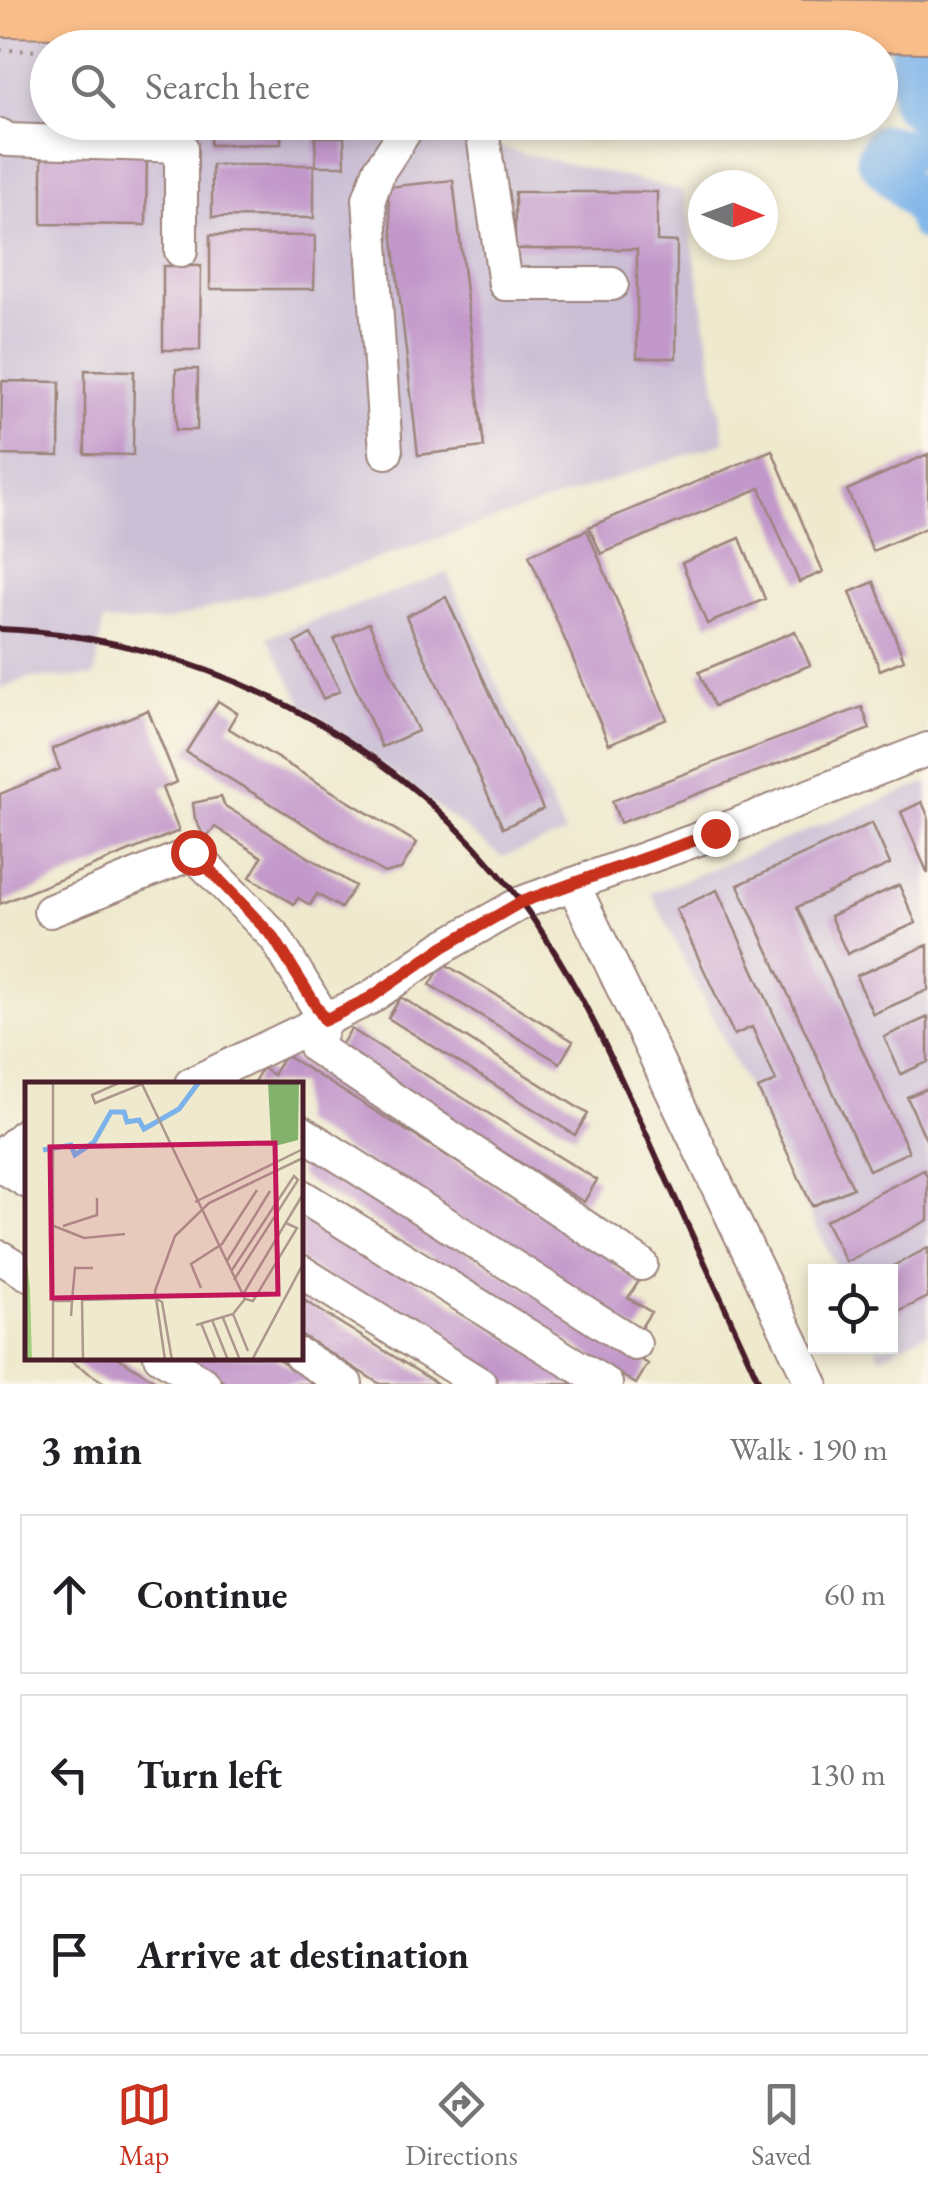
<!DOCTYPE html>
<html lang="en">
<head>
<meta charset="utf-8">
<style>
	body { margin:0; font-family:"EB Garamond",serif; background:#f2f2f2; color:#202124 }
	.controls { position:absolute; right:30px; bottom:30px; display:grid; overflow:hidden; border-radius:0px; box-shadow:0 5px 15px #0003 }
	.controls button { width:90px; height:90px; display:grid; place-items:center; padding:0; border:0; border-bottom:2px solid #e0e0e0; background:#fff; color:#202124; font:50px sans-serif }
	.compass { position:absolute; left:688px; top:170px; width:90px; height:90px; border-radius:50%; background:#fff; box-shadow:0 5px 15px #0003; rotate:91deg }
	.stop { position:absolute; width:30px; height:30px; margin:-22px; border:8px solid #c8321e; border-radius:50%; background:#fff }
	.stop.end { background:#c8321e; border-color:#fff; box-shadow:0 2px 10px #0008 }
	.list { margin:0; padding:0; list-style:none }
	h2 { display:flex; justify-content:space-between; align-items:center; height:130px; margin:0; padding:0 40px; font-size:42px }
	h2 small { font-size:32px; font-weight:400; color:#757577 }
	.list li { display:grid; grid-template-columns:65px 1fr auto; gap:30px; align-items:center; box-sizing:border-box; height:160px; margin:0 20px 20px; padding:0 20px; border:2px solid #e0e0e0; border-radius:0px }
	.list b { display:block; font-size:38px; white-space:nowrap }
	.list em { font-size:32px; font-style:normal; color:#757577 }
	.icon { flex:none; width:55px; height:55px; fill:none; stroke:currentColor; stroke-width:2; stroke-linecap:round; stroke-linejoin:round }
	.map { position:relative; flex:none; width:928px; height:1384px; overflow:hidden }
	.search { position:absolute; background:#fff; box-shadow:0 5px 15px #0003; left:30px; right:30px; top:30px; height:110px; display:flex; align-items:center; gap:25px; box-sizing:border-box; padding:0 35px; border-radius:55px; color:#757577; font-size:38px }
	.sheet { height:670px; background:#fff }
	nav { display:flex; justify-content:space-around; align-items:center; box-sizing:border-box; height:140px; border-top:2px solid #e0e0e0; background:#fff; font-size:28px; color:#757577 }
	nav a { display:grid; justify-items:center; gap:5px }
	nav .on { color:#c8321e }
	.map>svg:first-child { display:block }
	.industrial { fill:#cbbfd5 }
	.lines { fill:none; stroke-linecap:round; stroke-linejoin:round }
	.river { stroke:#7ab2e9; stroke-width:40 }
	.building { fill:#c297ca }
	.minor-casing { stroke:#9c847c; stroke-width:36 }
	.highway-casing { stroke:#9c847c; stroke-width:54 }
	.path { stroke:#9c847c; stroke-width:4; stroke-dasharray:2.5 8; stroke-linecap:butt }
	.minor { stroke:#fff; stroke-width:32 }
	.highway { stroke:#f8bd89; stroke-width:50 }
	.rail { stroke:#4a1f2b; stroke-width:6 }
	.route { stroke:#c8321e; stroke-width:12 }
	.inset-river { fill:none; stroke:#7ab2e9; stroke-width:5 }
	.inset-road { fill:none; stroke:#ad988d; stroke-width:2.5 }
	.view { fill:#c2185b; fill-opacity:0.15; stroke:#c2185b; stroke-width:5 }
	.inset-edge { fill:none; stroke:#4a1f2b; stroke-width:5 }
</style>
</head>
<body>
<div class="map">
<svg width="928" height="1384" viewBox="0 0 928 1384">
	<rect width="100%" height="100%" fill="#fbf7ec"/>
	<filter id="ink" filterUnits="userSpaceOnUse"><feTurbulence type="fractalNoise" baseFrequency=".01" numOctaves="2"/><feDisplacementMap in="SourceGraphic" scale="20" xChannelSelector="R" yChannelSelector="G"/><feConvolveMatrix kernelMatrix="1 2 1 2 8 2 1 2 1" color-interpolation-filters="sRGB"/></filter>
	<filter id="wash" filterUnits="userSpaceOnUse"><feTurbulence type="fractalNoise" baseFrequency=".0048" numOctaves="4" result="noise"/><feDisplacementMap in="SourceGraphic" scale="40" xChannelSelector="R" yChannelSelector="G"/><feGaussianBlur stdDeviation="2.25" result="paint"/><feColorMatrix in="noise" values="0 0 0 0 0 0 0 0 0 0 0 0 0 0 0 0 0 1.4 0 .05"/><feComposite in="paint" operator="in"/></filter>
	<g filter="url(#wash)">
		<rect width="100%" height="100%" fill="#efe9ce"/>
		<path class="industrial" d="M0,25L462,31L463,48H48V122L464,123V139L684,191L725,442L341,571L163,622H103L95,677L28,678L0,690Z
			M447,573L565,834L502,857L303,704L267,637Z
			M928,782V1332L880,1357L875,1347L890,1346V1272L838,1271L651,893Z"/>
		<g class="lines">
			<path class="river" d="M909,0L910,103L919,111L928,113
				M928,148C913,155 899,145 883,144L876,158C891,182 921,195 928,222"/>
		</g>
		<g id="blocks">
			<path class="building" d="M210,135H281V144L210,145Z
				M315,137H344L345,166H316Z
				M42,152H147L146,225L42,224Z
				M212,165H314V218L212,217Z
				M453,180L484,447L418,455L387,187Z
				M515,192H657V241L677,242L676,358H637V249H515Z
				M210,235L315,236L314,289H210Z
				M163,266H201L200,350H163Z
				M176,369H198L197,430H176Z
				M85,370L134,371L133,455L85,454Z
				M2,381L60,382L59,456L1,455Z
				M772,450L823,572L799,582L760,488L601,554L589,527Z
				M928,454V527L873,551L847,490Z
				M587,530L667,719L609,744L529,555Z
				M740,538L765,599L707,624L682,563Z
				M874,582L904,660L880,670L850,592Z
				M446,597L543,809L503,828L406,616Z
				M369,623L418,731L382,747L334,639Z
				M795,631L810,665L714,706L699,672Z
				M311,634L340,691L323,699L295,643Z
				M218,701L237,713L228,728L417,843L401,869L384,873L186,752Z
				M862,707L870,729L620,823L612,801Z
				M148,710L177,782L162,788L179,831L0,904V794L60,769L52,749Z
				M221,797L225,806L355,886L341,908L317,894L310,905L298,898L294,904L250,877L262,857L215,827L205,838L195,819L193,803Z
				M922,802L928,816V874L901,812Z
				M872,823L890,864L797,907L909,1152L869,1170L738,885Z
				M899,885L916,923L847,954L830,916Z
				M717,890L853,1188L812,1206L758,1089L776,1081L752,1027L734,1035L676,909Z
				M928,945V990L873,1014L856,976Z
				M443,963L573,1041L560,1063L430,985Z
				M401,997L588,1114L575,1135L388,1018Z
				M928,1017V1062L901,1074L884,1037Z
				M351,1029L597,1180L584,1202L338,1050Z
				M285,1055L616,1261L613,1266L639,1281L628,1298L651,1312L638,1332L300,1121V1084H253L262,1068L273,1075Z
				M928,1088V1144L907,1097Z
				M300,1147L648,1364L636,1384L300,1176Z
				M924,1170L928,1179V1220L846,1262L825,1221Z
				M300,1208L583,1384H498L300,1261Z
				M928,1248V1297L890,1316V1272H881Z
				M300,1298L438,1384H380L300,1334Z
				M63,1356H116L160,1384H106Z
				M183,1356H273L317,1384H227Z"/>
		</g>
	</g>
	<g filter="url(#ink)">
		<use href="#blocks" fill-opacity="0" stroke="#9c847c" stroke-width="2.5"/>
		<g class="lines">
			<defs>
				<path id="minor" d="M481,122L505,284H612
					M0,135L7,140L181,146V251
					M386,452L369,199L379,171L411,122
					M573,884L812,1384
					M50,911L193,853L275,937L325,1020L315,1047L641,1264
					M191,1084L370,998L443,947L521,903L715,833L928,749
					M300,1131L635,1344
					M0,1157L28,1132
					M0,1165L28,1182
					M300,1195L606,1384
					M0,1257L28,1274
					M300,1271L480,1384
					M300,1355L346,1384
					M160,1356L204,1384"/>
				<path id="highway" d="M0,11L928,27"/>
			</defs>
			<use href="#minor" class="minor-casing"/>
			<use href="#highway" class="highway-casing"/>
			<path class="path" d="M0,50L48,51"/>
			<use href="#minor" class="minor"/>
			<use href="#highway" class="highway"/>
			<path class="rail" d="M0,629C201,637 400,739 521,902C578,979 617,1069 656,1156C690,1232 725,1308 760,1384"/>
		</g>
	</g>
	<g class="lines" filter="url(#ink)">
		<path class="route" d="M193,852L274,938L325,1020L370,998L443,947L521,902L715,833"/>
	</g>
	<g transform="translate(25 1082)">
		<rect width="278" height="278" fill="#efe9ce"/>
		<path d="M0,165L5,206L7,277H0Z" fill="#a3d07d"/>
		<path d="M243,0H274L273,58L250,64L246,58Z" fill="#82b26c"/>
		<path class="inset-river" d="M18,68L46,63L50,73L69,60L86,30H99L102,40L114,38L119,47L154,27L174,0"/>
		<path class="inset-road" d="M96,0L67,13L70,21L117,2M116,0L220,217L228,219L272,146L261,141M170,120L278,67M29,144L59,156L100,152M38,144L72,133V116M202,179L245,109M207,188L269,94L273,98L209,198M176,206L166,182L197,162L232,108M217,214L278,112M29,219H47L46,234M47,219L50,186H68M208,232L223,269M198,236L215,278M187,238L203,278M176,241L191,278M171,243L208,232L220,217M28,278V0M58,278L57,218L130,216L137,220L147,278M140,278L130,209L150,154L184,121L278,76M227,278L278,182"/>
		<path class="view" d="M250,61L253,212L27,216L25,65Z"/>
		<rect width="278" height="278" class="inset-edge"/>
	</g>
</svg>
<div class="controls">
<button><svg class="icon" aria-label="locate" viewBox="0 0 24 24"><circle cx="12" cy="12" r="6"/><path d="M12 2v4M12 18v4M2 12h4M18 12h4"/></svg></button>
</div>
<svg class="compass" viewBox="-18 -18 36 36"><path d="M0-13l5 13h-10z" fill="#e53935"/><path d="M0 13l5-13h-10z" fill="#757577"/></svg>
<div class="stop" style="left:193px;top:852px"></div>
<div class="stop end" style="left:715px;top:833px"></div>
<div class="search"><svg class="icon" aria-label="search" viewBox="0 0 24 24"><circle cx="10" cy="10" r="6"/><path d="M15 15l6 6"/></svg>Search here</div>
</div>
<section class="sheet">
<h2>3 min<small>Walk · 190 m</small></h2>
<ul class="list">
<li><svg class="icon" aria-label="ahead" viewBox="0 0 24 24"><path d="M12 20V5M6 11l6-6 6 6"/></svg><div><b>Continue</b></div><em>60 m</em></li>
<li><svg class="icon" aria-label="left" viewBox="0 0 24 24"><path d="M17 20v-9H6M10 6l-5 5 5 5"/></svg><div><b>Turn left</b></div><em>130 m</em></li>
<li><svg class="icon" aria-label="arrive" viewBox="0 0 24 24"><path d="M6 21V4h12l-3 4 3 4H6"/></svg><div><b>Arrive at destination</b></div></li>
</ul>
</section>
<nav>
<a class="on"><svg class="icon" aria-label="map" viewBox="0 0 24 24"><path d="M3 6l6-2 6 2 6-2v14l-6 2-6-2-6 2zM9 4v14M15 6v14"/></svg>Map</a>
<a><svg class="icon" aria-label="directions" viewBox="0 0 24 24"><path d="M12 3l9 9-9 9-9-9zM9 14v-3h6M13 9l2 2-2 2"/></svg>Directions</a>
<a><svg class="icon" aria-label="saved" viewBox="0 0 24 24"><path d="M7 4h10v16l-5-4-5 4z"/></svg>Saved</a>
</nav>
</body>
</html>
